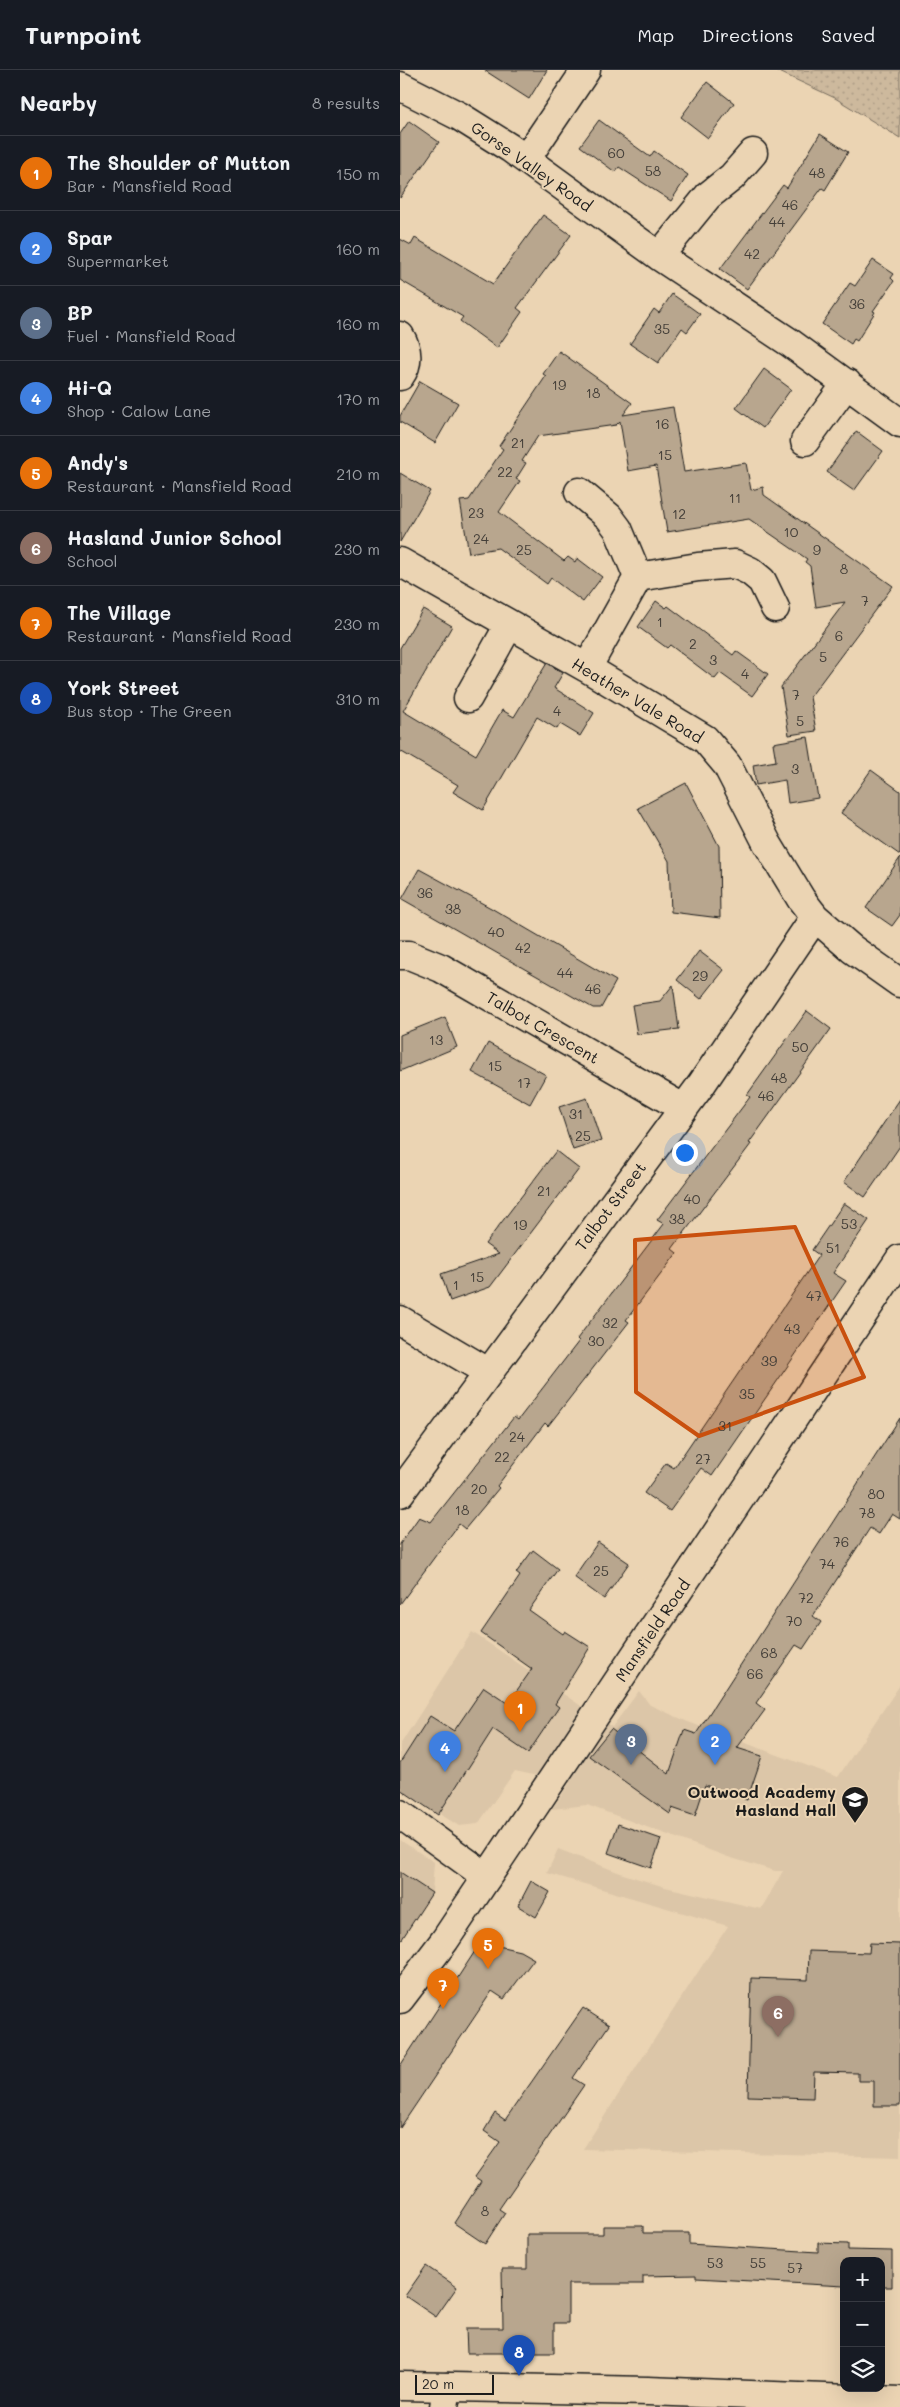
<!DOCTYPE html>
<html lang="en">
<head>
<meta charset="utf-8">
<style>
	body { margin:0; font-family:Mali,sans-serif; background:#20242c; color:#f1f3f6 }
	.controls { position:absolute; right:15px; bottom:15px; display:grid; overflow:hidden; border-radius:10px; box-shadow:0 5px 20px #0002 }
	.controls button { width:45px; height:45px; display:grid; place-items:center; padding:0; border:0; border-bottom:1px solid #363941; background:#171b24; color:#f1f3f6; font:25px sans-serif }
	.scale { position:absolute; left:15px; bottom:12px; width:79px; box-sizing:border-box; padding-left:5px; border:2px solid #1c1c1c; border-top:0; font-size:14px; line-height:18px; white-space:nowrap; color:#1c1c1c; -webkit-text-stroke:4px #ebd4b3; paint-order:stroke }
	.you { position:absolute; left:284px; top:1082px; width:18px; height:18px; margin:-12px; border:4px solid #fff; border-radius:50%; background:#1a73e8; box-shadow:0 0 0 8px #1a73e833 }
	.badge { display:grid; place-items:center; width:32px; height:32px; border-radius:50%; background:#919294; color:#fff; font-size:16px; font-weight:700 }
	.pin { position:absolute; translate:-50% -41px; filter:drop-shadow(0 1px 2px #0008) }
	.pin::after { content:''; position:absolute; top:26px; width:18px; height:15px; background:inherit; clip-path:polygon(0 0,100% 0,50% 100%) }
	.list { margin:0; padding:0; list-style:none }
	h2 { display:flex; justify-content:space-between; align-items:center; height:65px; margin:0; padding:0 20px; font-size:21px }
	h2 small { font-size:16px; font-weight:400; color:#9ea1a6 }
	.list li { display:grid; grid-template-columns:32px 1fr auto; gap:15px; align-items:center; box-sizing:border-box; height:75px; padding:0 20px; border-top:1px solid #363941 }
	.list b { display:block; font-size:19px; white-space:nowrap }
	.list p { margin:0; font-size:16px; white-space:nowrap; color:#9ea1a6 }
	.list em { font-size:16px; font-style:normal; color:#9ea1a6 }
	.icon { flex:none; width:28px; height:28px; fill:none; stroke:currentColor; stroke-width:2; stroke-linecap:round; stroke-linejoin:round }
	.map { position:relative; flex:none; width:500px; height:2337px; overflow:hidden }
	header { display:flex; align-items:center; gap:30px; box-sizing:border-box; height:70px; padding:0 25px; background:#171b24; border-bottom:1px solid #363941 }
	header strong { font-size:24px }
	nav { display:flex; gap:28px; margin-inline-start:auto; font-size:18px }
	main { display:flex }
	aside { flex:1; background:#171b24 }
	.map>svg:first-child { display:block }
	.built { fill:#dcc6a8 }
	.grass { fill:url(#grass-dots); stroke:#746a5c }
	.building { fill:#b8a68e; stroke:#1c1c1c }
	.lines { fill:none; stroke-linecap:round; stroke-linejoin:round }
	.minor-casing { stroke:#1c1c1c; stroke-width:31 }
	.major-casing { stroke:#1c1c1c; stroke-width:31 }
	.minor { stroke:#ebd4b3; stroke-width:28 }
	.major { stroke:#ebd4b3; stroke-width:28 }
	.marked { fill:#c9500e; fill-opacity:0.2; stroke:#c9500e; stroke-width:4; stroke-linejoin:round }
	.labels { text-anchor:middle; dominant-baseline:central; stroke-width:4; stroke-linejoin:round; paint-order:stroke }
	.number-label { font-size:14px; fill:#433e38 }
	.street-label { font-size:16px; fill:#1c1c1c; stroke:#ebd4b3 }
	.poi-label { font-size:16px; font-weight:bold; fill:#1c1c1c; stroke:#ebd4b3; text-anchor:end }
</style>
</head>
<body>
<header>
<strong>Turnpoint</strong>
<nav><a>Map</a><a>Directions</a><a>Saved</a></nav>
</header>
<main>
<aside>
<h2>Nearby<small>8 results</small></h2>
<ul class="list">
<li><span class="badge" style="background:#e8710a">1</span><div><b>The Shoulder of Mutton</b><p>Bar · Mansfield Road</p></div><em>150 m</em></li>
<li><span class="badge" style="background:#3f7fe0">2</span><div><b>Spar</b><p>Supermarket</p></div><em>160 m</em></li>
<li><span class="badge" style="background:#5c6f8a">3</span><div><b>BP</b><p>Fuel · Mansfield Road</p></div><em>160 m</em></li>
<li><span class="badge" style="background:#3f7fe0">4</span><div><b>Hi-Q</b><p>Shop · Calow Lane</p></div><em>170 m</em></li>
<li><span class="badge" style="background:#e8710a">5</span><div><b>Andy's</b><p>Restaurant · Mansfield Road</p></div><em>210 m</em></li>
<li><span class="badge" style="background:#8d6e63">6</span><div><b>Hasland Junior School</b><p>School</p></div><em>230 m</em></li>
<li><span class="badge" style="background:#e8710a">7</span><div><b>The Village</b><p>Restaurant · Mansfield Road</p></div><em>230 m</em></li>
<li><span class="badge" style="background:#1a4fb4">8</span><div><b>York Street</b><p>Bus stop · The Green</p></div><em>310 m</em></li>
</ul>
</aside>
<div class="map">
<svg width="500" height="2337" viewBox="0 0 500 2337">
	<defs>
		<pattern id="grass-dots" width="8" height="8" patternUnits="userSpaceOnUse" patternTransform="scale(1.25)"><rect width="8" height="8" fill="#cdb99d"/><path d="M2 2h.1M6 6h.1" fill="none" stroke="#af9e87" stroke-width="1.8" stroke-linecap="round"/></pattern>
	</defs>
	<rect width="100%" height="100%" fill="#ebd4b3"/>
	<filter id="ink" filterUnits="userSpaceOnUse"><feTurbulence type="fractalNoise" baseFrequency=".02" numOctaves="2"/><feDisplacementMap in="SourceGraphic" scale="10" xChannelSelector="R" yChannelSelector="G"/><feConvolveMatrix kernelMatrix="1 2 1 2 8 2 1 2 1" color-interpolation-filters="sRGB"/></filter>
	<g filter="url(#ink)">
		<path class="built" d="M72,1562L212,1657L239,1621L250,1635L288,1652L438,1707L500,1615V2087L183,2079L328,1856L147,1803L158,1779L223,1804L265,1817L361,1839L383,1801H375L328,1787L187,1735L152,1739L170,1713L115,1701L78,1754L59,1756L0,1719V1675Z
			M0,1770L34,1792L32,1823L0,1872Z"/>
		<path class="grass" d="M375,0H500V68L435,28Z"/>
		<path class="building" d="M84,0H147L129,29Z
			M307,12L334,33L308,68L281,47Z
			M199,50L250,87L254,81L288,105L271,131L219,97L215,102L180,76Z
			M9,51L39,72L0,128V64Z
			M420,64L448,82L425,120L422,118L347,219L320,199L383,115L387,118Z
			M143,145L171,165L117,238L122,242L97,278L60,251L63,247L0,210V169L11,175L15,168L93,214Z
			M473,190L494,204L491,208L494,211L473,241L475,242L457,271L454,269L451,274L422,254L450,213L455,216Z
			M272,224L300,244L287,262L282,258L258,293L230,274L254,239L259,243Z
			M159,281L232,333L223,345L273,337L284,402L346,393L351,420L363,417L364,425L493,516L410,627L416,661L389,665L381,617L445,532L416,537L410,496L405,492L407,489L349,449L267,462L256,396L228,401L220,351L216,355L138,366L122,391L126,393L116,409L120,411L99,442L164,491L168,487L175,492L177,488L202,507L183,532L151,508L147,514L98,478L69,483L60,431L69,430L103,379L99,376L146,306L143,304Z
			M364,299L391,319L363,358L336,338Z
			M20,311L58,333L35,373L0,352V346Z
			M456,361L483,381L454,421L427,402Z
			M0,403L30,421L0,472Z
			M256,531L266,538L268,536L333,585L336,581L368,604L352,626L320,603L315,609L270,575L267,578L238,557Z
			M23,539L52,556L3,641L76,685L102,640L114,647L147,593L163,603L154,618L194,643L180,666L160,654L157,659L137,647L83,740L53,722L58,715L0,681V578Z
			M408,667L418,728L388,733L385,710L356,715L353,695L376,691L373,673Z
			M471,700L500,721V785L441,743Z
			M286,713L319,776L320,848L271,842L269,791L238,738Z
			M500,788V845L492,856L466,838Z
			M19,799L91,838L216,911L201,938H193L2,829Z
			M299,881L324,900L301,929L277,910Z
			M273,915L279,959L237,964L232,935L260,931Z
			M407,941L431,959L349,1073L351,1074L272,1179L277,1183L226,1250L229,1252L148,1356L145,1353L97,1416L99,1418L65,1459L59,1454L0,1534V1474L19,1447L31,1452L114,1347L118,1350L179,1271L177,1269L264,1154L257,1150L350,1027L347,1025Z
			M45,947L57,977L0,1001V965Z
			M88,973L146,1005L130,1034L72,1002Z
			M187,1028L201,1071L173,1080L159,1037Z
			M500,1029V1076L465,1127L444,1112Z
			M156,1081L179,1099L90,1217L50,1231L41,1204L99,1184L85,1174Z
			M444,1133L469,1150L433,1203L446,1211L312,1406L301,1398L270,1441L244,1423L266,1393L274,1398L419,1185L412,1180Z
			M500,1348V1449L492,1444L479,1464L470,1458L413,1546L421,1552L403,1579L396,1575L356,1633L365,1640L337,1678L362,1686L347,1730L305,1715L295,1746L272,1738L270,1744L189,1686L211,1659L269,1704L284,1660L296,1664Z
			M198,1472L229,1493L204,1529L174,1507Z
			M133,1480L158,1499L129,1540L163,1564L165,1561L190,1577L155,1634L159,1637L128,1683L93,1659L38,1745L0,1719V1693L30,1646L54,1661L84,1617L108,1633L132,1599L81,1563L120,1506L116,1503Z
			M218,1754L261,1769L251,1798L208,1783Z
			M0,1802L32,1823L0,1872Z
			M131,1811L150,1822L136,1847L118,1836Z
			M81,1872L120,1881L134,1889L104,1929L92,1921L0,2058V1996Z
			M470,1873L500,1874V2036H474V2011H458V2003L414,2002L413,2028L348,2026L351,1908L408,1910L409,1881L469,1883Z
			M183,1938L209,1955L173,2008L184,2015L99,2139L105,2143L85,2174L54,2153L81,2111L75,2107L100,2072L84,2061L95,2043L105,2050Z
			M203,2156H243V2163H289V2174L418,2182V2173L448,2174V2180L492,2181V2217H481V2191H444V2216L296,2208V2205L243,2206V2214H168V2253H154V2283H67L66,2258H103L102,2199H127V2164H203Z
			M26,2196L57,2217L36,2247L5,2226Z"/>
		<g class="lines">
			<defs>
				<path id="minor" d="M0,16L59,46L110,78L259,186L389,272L500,353
					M126,89L186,0
					M259,186L308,126L332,107L353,83
					M0,266C8,279 9,294 0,306
					M405,371L447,313
					M179,422L209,447L218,459L238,507
					M0,492L187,598L305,669L327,695L367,773L401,829L415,847L452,879L500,913
					M187,598L238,507L298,497L335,494L350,501L362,511L375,538
					M68,628L109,555
					M0,885H9L41,898L283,1038
					M0,1250L88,1302
					M0,1423L301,1015L415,847
					M0,1744L87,1807
					M44,2337L47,2317"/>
				<path id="major" d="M0,1929L45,1870L500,1189
					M0,2316L248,2321L500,2331"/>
			</defs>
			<use href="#minor" class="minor-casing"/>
			<use href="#major" class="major-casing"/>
			<use href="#minor" class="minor"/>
			<use href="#major" class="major"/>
		</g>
	</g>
	<path class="marked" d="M395,1157L464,1307L299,1366L236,1322L235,1170Z"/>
	<defs>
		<symbol id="school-pin" viewBox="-11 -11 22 30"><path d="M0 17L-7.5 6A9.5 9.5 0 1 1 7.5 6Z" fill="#1c1c1c" stroke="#ebd4b3"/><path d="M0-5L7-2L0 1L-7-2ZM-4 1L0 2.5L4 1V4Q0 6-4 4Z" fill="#fff"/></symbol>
	</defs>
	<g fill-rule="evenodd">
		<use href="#school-pin" x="439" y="1714" width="32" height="43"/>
	</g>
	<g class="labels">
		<g class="number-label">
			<text x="216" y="82">60</text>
			<text x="253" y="100">58</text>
			<text x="417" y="102">48</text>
			<text x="390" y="134">46</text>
			<text x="377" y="151">44</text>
			<text x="352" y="183">42</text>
			<text x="457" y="233">36</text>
			<text x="262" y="258">35</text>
			<text x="159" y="314">19</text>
			<text x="193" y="322">18</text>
			<text x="262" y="353">16</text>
			<text x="118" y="372">21</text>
			<text x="265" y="384">15</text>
			<text x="105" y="401">22</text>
			<text x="335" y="427">11</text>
			<text x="76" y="442">23</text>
			<text x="279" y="443">12</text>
			<text x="391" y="461">10</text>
			<text x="81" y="468">24</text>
			<text x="124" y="479">25</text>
			<text x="417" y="479">9</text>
			<text x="444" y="498">8</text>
			<text x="465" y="530">7</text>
			<text x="260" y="551">1</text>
			<text x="439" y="565">6</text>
			<text x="293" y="573">2</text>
			<text x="423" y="586">5</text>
			<text x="313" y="589">3</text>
			<text x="345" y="603">4</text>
			<text x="396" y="624">7</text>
			<text x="157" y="640">4</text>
			<text x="400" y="650">5</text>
			<text x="395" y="698">3</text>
			<text x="25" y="822">36</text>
			<text x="53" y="838">38</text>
			<text x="96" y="861">40</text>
			<text x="123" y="877">42</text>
			<text x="165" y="902">44</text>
			<text x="300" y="905">29</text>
			<text x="193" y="918">46</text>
			<text x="36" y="969">13</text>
			<text x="400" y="976">50</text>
			<text x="95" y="995">15</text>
			<text x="379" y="1007">48</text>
			<text x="124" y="1012">17</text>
			<text x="366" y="1025">46</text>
			<text x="176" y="1043">31</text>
			<text x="183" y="1065">25</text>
			<text x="144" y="1120">21</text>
			<text x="292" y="1128">40</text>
			<text x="277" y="1148">38</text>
			<text x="449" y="1153">53</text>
			<text x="120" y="1154">19</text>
			<text x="433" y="1177">51</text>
			<text x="77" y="1206">15</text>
			<text x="56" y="1214">1</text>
			<text x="414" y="1225">47</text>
			<text x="210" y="1252">32</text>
			<text x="392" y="1258">43</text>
			<text x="196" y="1270">30</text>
			<text x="369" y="1290">39</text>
			<text x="347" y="1323">35</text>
			<text x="325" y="1355">31</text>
			<text x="117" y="1366">24</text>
			<text x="102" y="1386">22</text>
			<text x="303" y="1388">27</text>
			<text x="79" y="1418">20</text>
			<text x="476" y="1423">80</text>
			<text x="62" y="1439">18</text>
			<text x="467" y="1442">78</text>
			<text x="441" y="1471">76</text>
			<text x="427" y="1493">74</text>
			<text x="201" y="1500">25</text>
			<text x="406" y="1527">72</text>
			<text x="394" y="1550">70</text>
			<text x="369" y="1582">68</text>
			<text x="355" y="1603">66</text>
			<text x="85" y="2140">8</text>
			<text x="315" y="2192">53</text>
			<text x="358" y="2192">55</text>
			<text x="395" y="2197">57</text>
		</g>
		<g class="street-label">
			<text transform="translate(132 96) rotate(35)">Gorse Valley Road</text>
			<text transform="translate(238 630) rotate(31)">Heather Vale Road</text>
			<text transform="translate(143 957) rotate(30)">Talbot Crescent</text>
			<text transform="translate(210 1136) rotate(-53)">Talbot Street</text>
			<text transform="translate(252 1560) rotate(-56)">Mansfield Road</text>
		</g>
		<g class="poi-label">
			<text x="436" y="1721">Outwood Academy<tspan x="436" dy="18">Hasland Hall</tspan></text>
		</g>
	</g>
</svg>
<div class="controls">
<button>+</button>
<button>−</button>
<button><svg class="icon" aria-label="layers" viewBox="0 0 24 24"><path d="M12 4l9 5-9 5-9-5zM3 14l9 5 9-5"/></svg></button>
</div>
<div class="scale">20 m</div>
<div class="you"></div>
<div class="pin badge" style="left:120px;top:1662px;background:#e8710a">1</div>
<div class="pin badge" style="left:315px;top:1695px;background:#3f7fe0">2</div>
<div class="pin badge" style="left:231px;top:1695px;background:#5c6f8a">3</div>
<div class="pin badge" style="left:45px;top:1702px;background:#3f7fe0">4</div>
<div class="pin badge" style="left:88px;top:1899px;background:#e8710a">5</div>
<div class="pin badge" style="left:378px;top:1967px;background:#8d6e63">6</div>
<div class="pin badge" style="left:43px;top:1939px;background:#e8710a">7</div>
<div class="pin badge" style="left:119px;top:2306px;background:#1a4fb4">8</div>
</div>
</main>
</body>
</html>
